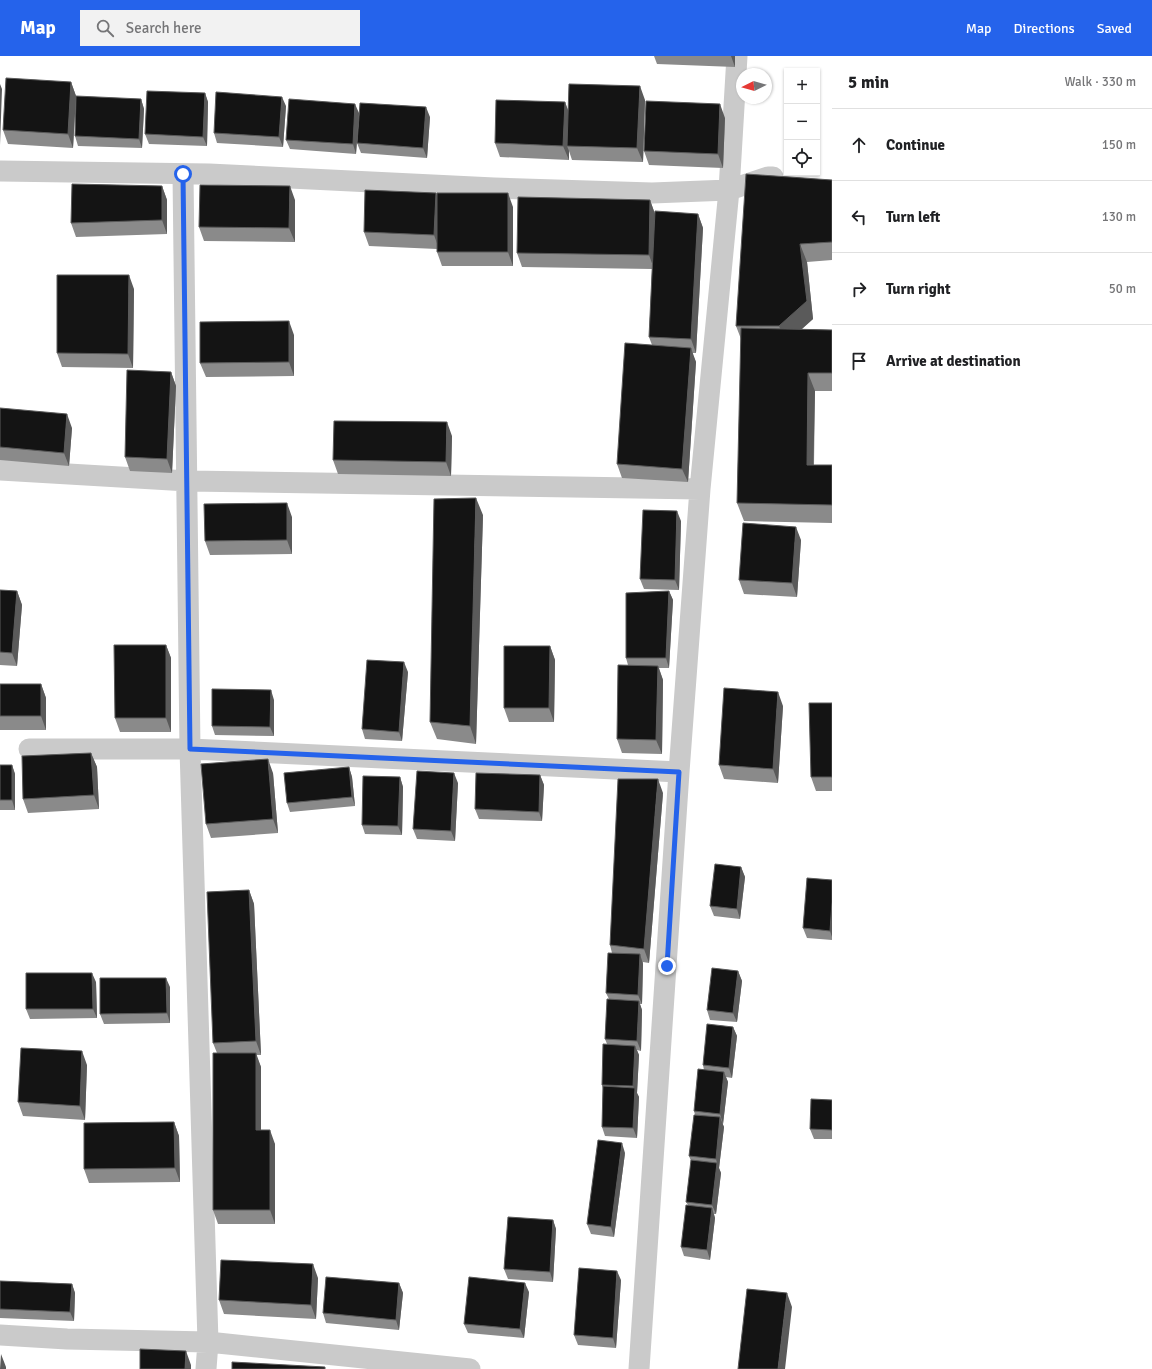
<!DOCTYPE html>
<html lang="en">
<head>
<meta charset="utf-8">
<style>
	body { margin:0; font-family:Signika,sans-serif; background:#f2f2f2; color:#202124 }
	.controls { position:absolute; right:12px; top:12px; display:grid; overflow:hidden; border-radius:0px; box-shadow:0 1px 3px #0004 }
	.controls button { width:36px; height:36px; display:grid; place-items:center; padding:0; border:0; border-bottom:1px solid #e0e0e0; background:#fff; color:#202124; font:20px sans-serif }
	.compass { position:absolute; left:736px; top:12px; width:36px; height:36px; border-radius:50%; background:#fff; box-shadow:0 1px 3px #0004; rotate:265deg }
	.stop { position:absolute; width:12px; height:12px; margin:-9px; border:3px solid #2563eb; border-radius:50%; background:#fff }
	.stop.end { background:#2563eb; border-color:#fff; box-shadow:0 1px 4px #0008 }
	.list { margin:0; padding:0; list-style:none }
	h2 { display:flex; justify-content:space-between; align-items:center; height:52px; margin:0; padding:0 16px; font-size:17px }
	h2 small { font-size:13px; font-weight:400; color:#757577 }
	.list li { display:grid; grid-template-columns:26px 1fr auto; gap:12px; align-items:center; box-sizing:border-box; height:72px; padding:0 16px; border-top:1px solid #e0e0e0 }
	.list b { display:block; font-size:15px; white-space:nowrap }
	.list em { font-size:13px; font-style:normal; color:#757577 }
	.icon { flex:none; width:22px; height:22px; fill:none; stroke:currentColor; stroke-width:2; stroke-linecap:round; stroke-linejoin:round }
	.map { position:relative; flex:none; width:832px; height:1313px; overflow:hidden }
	header { display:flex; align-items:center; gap:24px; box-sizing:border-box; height:56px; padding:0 20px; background:#2563eb; color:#fff }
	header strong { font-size:19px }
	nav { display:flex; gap:22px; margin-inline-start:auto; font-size:14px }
	.search { width:280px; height:36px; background:#f2f2f2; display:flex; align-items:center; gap:10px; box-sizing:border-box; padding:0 14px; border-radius:0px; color:#757577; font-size:15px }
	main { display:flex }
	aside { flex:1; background:#fff }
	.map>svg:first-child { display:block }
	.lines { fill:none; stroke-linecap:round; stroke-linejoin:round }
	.street { stroke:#cacaca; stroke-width:21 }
	.wall { fill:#8a8a8a }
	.shaded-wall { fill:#5a5a5a }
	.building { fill:#141414; stroke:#5a5a5a }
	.route { stroke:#2563eb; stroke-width:5 }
</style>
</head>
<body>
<header>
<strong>Map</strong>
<div class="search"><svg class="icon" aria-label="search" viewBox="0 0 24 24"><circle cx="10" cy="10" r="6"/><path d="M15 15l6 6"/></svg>Search here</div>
<nav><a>Map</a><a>Directions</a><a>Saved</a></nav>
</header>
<main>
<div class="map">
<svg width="832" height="1313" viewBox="0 0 832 1313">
	<rect width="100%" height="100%" fill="#fff"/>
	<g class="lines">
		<path class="street" d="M0,115L209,118L494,132L652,137L729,134L768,121H773
			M183,118L190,693L208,1286L206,1313
			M0,414L188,425L700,433
			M29,693H190L679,716
			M0,1279L67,1283L208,1286L470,1313
			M639,1313L679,716L700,433L729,134L737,0"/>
	</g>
	<path class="wall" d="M654,0H735V11L657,8Z
		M71,26L76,40L73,92L8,88L3,74Z
		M205,37L208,46L207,90L149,88L145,78Z
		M141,43L144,53L142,92L78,90L75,80Z
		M645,44L643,106L572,104L569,95V104L500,101L495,87L565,46L568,54Z
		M286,50L283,91L217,87L214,77Z
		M359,57L356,98L290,93L286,84Z
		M430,61L427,102L361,97L357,87Z
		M725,62L723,112L649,109L644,95Z
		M832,124V204L807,206L813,263L802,273L832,274V335H815L814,409H832V467L744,465L737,447L741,283L736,270Z
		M162,130L167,144V178L76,181L71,167Z
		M436,137L437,140L513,151V210H442L437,196V193L369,190L364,176Z
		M295,144V186L204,185L199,171Z
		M650,144L655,158H698L703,172L696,297H692L696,306L688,426L622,422L617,408L652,289L649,281L652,213L522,211L517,197Z
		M134,233L133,312L62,311L57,297Z
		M294,279V320L206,321L200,307Z
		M171,316L176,330L172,417L130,415L125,401Z
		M0,352L72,372L69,410L0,404Z
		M452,380L451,420L338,418L333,404Z
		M483,459L476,688L437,683L430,666Z
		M292,461V498L210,499L205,485Z
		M681,465L679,534L644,533L640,523Z
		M801,484L797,541L744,538L739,524Z
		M0,534L17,535L22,549L17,610L0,609Z
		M669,535L673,544L669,612H659L663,624L662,698L622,697L617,683L628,609L626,602Z
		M166,589L171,602V676H120L115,662Z
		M550,590L555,604L554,666H509L504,652Z
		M408,616L402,685L365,683L362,673Z
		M0,628H41L46,642V674H0Z
		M274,644V680L215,679L212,670Z
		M832,647V735H816L811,721Z
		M783,650L778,727L724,723L719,709Z
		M91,697L97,711L99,753L28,757L23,743Z
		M0,709H12L15,718V754H0Z
		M349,711L352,721L355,750L290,756L287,747Z
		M273,717L278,777L211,782L206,768Z
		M540,719L544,729L542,765L479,763L475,753Z
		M400,721L403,731L402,779L365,778L362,769Z
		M458,727L455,785L417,783L413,773Z
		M663,737L649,907L643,906L642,948H640L642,954L641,995L637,994L639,999L637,1037L639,1041L637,1082L605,1080L602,1071L603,1033L602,1029L607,988L605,983L609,943L606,937L612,897L610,889Z
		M741,811L745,821L740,863L714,860L710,850Z
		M832,824V884L807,882L803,872Z
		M249,834L254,848L261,999H256L261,1011V1074L275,1088V1168H218L213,1154L217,997L213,987Z
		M738,915L742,925L737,966L710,964L707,954Z
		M96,926L97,962L30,963L26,953Z
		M170,931V967L104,968L100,958Z
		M733,971L737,980L732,1022L726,1021L728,1026L723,1068L722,1067L724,1071L719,1112L721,1117L716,1158H714L715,1162L710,1204L684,1200L681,1191L688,1149L686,1146L691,1105L689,1100L695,1059L694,1055L704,1014L703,1009Z
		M87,1009L85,1064L23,1060L18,1046Z
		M832,1044V1083H814L810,1073Z
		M174,1066L179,1080L180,1126L89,1127L84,1113Z
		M625,1097L614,1181L591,1178L587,1168Z
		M553,1164L556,1173L553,1226L508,1223L504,1213Z
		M318,1222L316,1263L224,1258L219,1244Z
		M621,1224L616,1292L578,1289L574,1279Z
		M0,1225L72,1228L75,1237L74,1265L0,1262Z
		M399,1227L403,1237L399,1274L326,1267L323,1257Z
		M529,1236L524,1282L468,1277L464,1268Z"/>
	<path class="shaded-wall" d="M731,0H735V11Z
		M71,26L76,40L73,92L68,78Z
		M0,28L2,33L0,89Z
		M640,30L645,44L643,106L637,92Z
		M205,37L208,46L207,90L203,81Z
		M282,41L286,50L283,91L279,81Z
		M141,43L144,53L142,92L139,83Z
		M565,46L570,60L567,90L569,95V104L563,90Z
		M355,48L359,57L356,98L353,88Z
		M720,48L725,62L723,112L718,98Z
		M426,51L430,61L427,102L423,92Z
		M162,130L167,144V178L162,164Z
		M290,130L295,144V186L289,172Z
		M436,137L441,151L439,193L434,179Z
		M508,137L513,151V210L508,196Z
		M650,144L655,158L654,213L649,199Z
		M698,158L703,172L696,297L691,283Z
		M800,188L807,206L813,263L786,287L779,270Z
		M129,219L134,233L133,312L128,298Z
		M289,265L294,279V320L289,306Z
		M691,292L696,306L688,426L682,413Z
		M171,316L176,330L172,417L167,403Z
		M808,317L815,335L813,427L807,409Z
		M67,358L72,372L69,410L64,397Z
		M447,366L452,380L451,420L446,406Z
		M476,442L483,459L476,688L470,670Z
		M287,447L292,461V498L287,484Z
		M677,455L681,465L679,534L675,524Z
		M796,471L801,484L797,541L792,527Z
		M17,535L22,549L17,610L12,597Z
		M669,535L673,544L669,612L666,602Z
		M166,589L171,602V676L166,662Z
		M550,590L555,604L554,666L549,652Z
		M404,606L408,616L402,685L399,676Z
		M658,610L663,624L662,698L656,684Z
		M41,628L46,642V674L41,660Z
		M271,634L274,644V680L270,671Z
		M778,636L783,650L778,727L773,713Z
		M91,697L97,711L99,753L94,739Z
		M268,703L273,717L278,777L273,763Z
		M12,709L15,718V754L12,744Z
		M349,711L352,721L355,750L352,741Z
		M454,717L458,727L455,785L451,775Z
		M540,719L544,729L542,765L539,756Z
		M400,721L403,731L402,779L398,770Z
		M658,723L663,737L649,907L644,893Z
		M741,811L745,821L740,863L737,853Z
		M249,834L254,848L261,999L256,985Z
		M832,846V881L830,875Z
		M640,898L643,908L642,948L638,939Z
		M738,915L742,925L737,966L733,957Z
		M92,917L96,926L97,962L93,953Z
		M166,922L170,931V967L167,957Z
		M639,945L642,954L641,995L637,985Z
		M733,971L737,980L732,1022L729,1012Z
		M635,990L639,999L637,1037L639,1041L637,1082L633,1072L635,1035L633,1030Z
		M82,995L87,1009L85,1064L80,1050Z
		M256,997L261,1011V1088L256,1074Z
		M724,1016L728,1026L723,1068L720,1058Z
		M720,1061L724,1071L719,1112L721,1117L716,1158L712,1149L717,1107L716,1103Z
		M174,1066L179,1080L180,1126L175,1112Z
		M270,1074L275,1088V1168L270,1154Z
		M622,1087L625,1097L614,1181L611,1171Z
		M712,1152L715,1162L710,1204L707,1194Z
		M553,1164L556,1173L553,1226L550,1216Z
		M313,1208L318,1222L316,1263L311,1249Z
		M617,1215L621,1224L616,1292L613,1282Z
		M399,1227L403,1237L399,1274L396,1264Z
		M525,1227L529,1236L524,1282L520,1273Z
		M72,1228L75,1237L74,1265L70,1256Z
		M787,1237L792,1251L785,1313H778Z
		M186,1295L191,1309V1313H185Z
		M1,1298L6,1311V1313H0Z"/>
	<path class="building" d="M6,22L71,26L68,78L3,74Z
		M569,28L640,30L637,92L567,90Z
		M147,35L205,37L203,81L145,78Z
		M216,36L282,41L279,81L214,77Z
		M76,40L141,43L139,83L75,80Z
		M289,43L355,48L353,88L286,84Z
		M496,44L565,46L563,90L495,87Z
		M646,45L720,48L718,98L644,95Z
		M360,47L426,51L423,92L357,87Z
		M746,118L832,124V186L800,188L807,245L779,270H736Z
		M72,128L162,130V164L71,167Z
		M200,129L290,130L289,172L199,171Z
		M365,134L436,137L434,179L364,176Z
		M437,137H508V196H437Z
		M518,141L650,144L649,199L517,197Z
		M655,155L698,158L691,283L649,281Z
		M57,219H129L128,298L57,297Z
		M289,265V306L200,307V266Z
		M741,272L832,274V317H808L807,409H832V449L737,447Z
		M625,287L691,292L682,413L617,408Z
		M127,314L171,316L167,403L125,401Z
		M0,352L67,358L64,397L0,391Z
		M334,365L447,366L446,406L333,404Z
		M476,442L470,670L430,666L434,443Z
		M287,447V484L205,485L204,448Z
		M643,454L677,455L675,524L640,523Z
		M743,467L796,471L792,527L739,524Z
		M0,534L17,535L12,597L0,596Z
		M669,535L666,602H626V537Z
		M114,589H166V662H115Z
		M504,590H550L549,652H504Z
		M367,604L404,606L399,676L362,673Z
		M618,609L658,610L656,684L617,683Z
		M0,628H41V660H0Z
		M724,632L778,636L773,713L719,709Z
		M212,633L271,634L270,671L212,670Z
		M809,647H832V721H811Z
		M91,697L94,739L23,743L22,700Z
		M268,703L273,763L206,768L201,708Z
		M0,709H12V744H0Z
		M349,711L352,741L287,747L284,717Z
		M417,715L454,717L451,775L413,773Z
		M476,717L540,719L539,756L475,753Z
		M363,720L400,721L398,770L362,769Z
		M618,723H658L644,893L610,889Z
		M715,808L741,811L737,853L710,850Z
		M807,822L832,824V846L830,875L803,872Z
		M249,834L256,985L213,987L207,836Z
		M608,897L640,898L638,939L606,937Z
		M712,912L738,915L733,957L707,954Z
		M26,917H92L93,953H26Z
		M100,922H166L167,957L100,958Z
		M607,943L639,945L637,985L605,983Z
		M707,968L733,971L729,1012L703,1009Z
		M603,988L635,990L633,1030L602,1029Z
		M21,992L82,995L80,1050L18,1046Z
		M213,997H256V1074H270V1154H213Z
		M698,1013L724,1016L720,1058L694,1055Z
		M603,1030L635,1032L633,1072L602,1071Z
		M811,1043L832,1044V1074L810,1073Z
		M694,1059L720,1061L716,1103L689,1100Z
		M174,1066L175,1112L84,1113V1067Z
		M598,1084L622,1087L611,1171L587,1168Z
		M691,1104L717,1107L712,1149L686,1146Z
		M686,1149L712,1152L707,1194L681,1191Z
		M508,1161L553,1164L550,1216L504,1213Z
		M221,1204L313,1208L311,1249L219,1244Z
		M579,1212L617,1215L613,1282L574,1279Z
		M326,1221L399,1227L396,1264L323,1257Z
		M469,1221L525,1227L520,1273L464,1268Z
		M0,1225L72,1228L70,1256L0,1253Z
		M747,1233L787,1237L778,1313H738Z
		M140,1293L186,1295L185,1313H140Z
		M232,1306L325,1311V1313H232Z"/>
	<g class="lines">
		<path class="route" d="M183,118L190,693L679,716L667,910"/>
	</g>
</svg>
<div class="controls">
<button>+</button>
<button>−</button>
<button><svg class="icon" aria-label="locate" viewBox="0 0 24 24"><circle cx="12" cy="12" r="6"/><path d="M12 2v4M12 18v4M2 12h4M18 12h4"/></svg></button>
</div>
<svg class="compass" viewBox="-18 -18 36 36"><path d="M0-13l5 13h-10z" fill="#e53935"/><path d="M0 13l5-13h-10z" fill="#757577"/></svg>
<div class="stop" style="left:183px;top:118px"></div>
<div class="stop end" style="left:667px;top:910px"></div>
</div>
<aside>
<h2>5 min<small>Walk · 330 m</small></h2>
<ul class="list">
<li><svg class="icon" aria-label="ahead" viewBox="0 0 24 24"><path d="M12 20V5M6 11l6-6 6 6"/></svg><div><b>Continue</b></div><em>150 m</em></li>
<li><svg class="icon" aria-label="left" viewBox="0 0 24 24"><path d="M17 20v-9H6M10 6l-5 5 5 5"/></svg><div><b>Turn left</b></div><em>130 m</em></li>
<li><svg class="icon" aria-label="right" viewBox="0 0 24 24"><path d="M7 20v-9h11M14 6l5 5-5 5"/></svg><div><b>Turn right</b></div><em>50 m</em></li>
<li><svg class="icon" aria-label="arrive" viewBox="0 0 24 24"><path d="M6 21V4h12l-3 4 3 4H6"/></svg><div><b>Arrive at destination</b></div></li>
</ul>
</aside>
</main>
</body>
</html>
